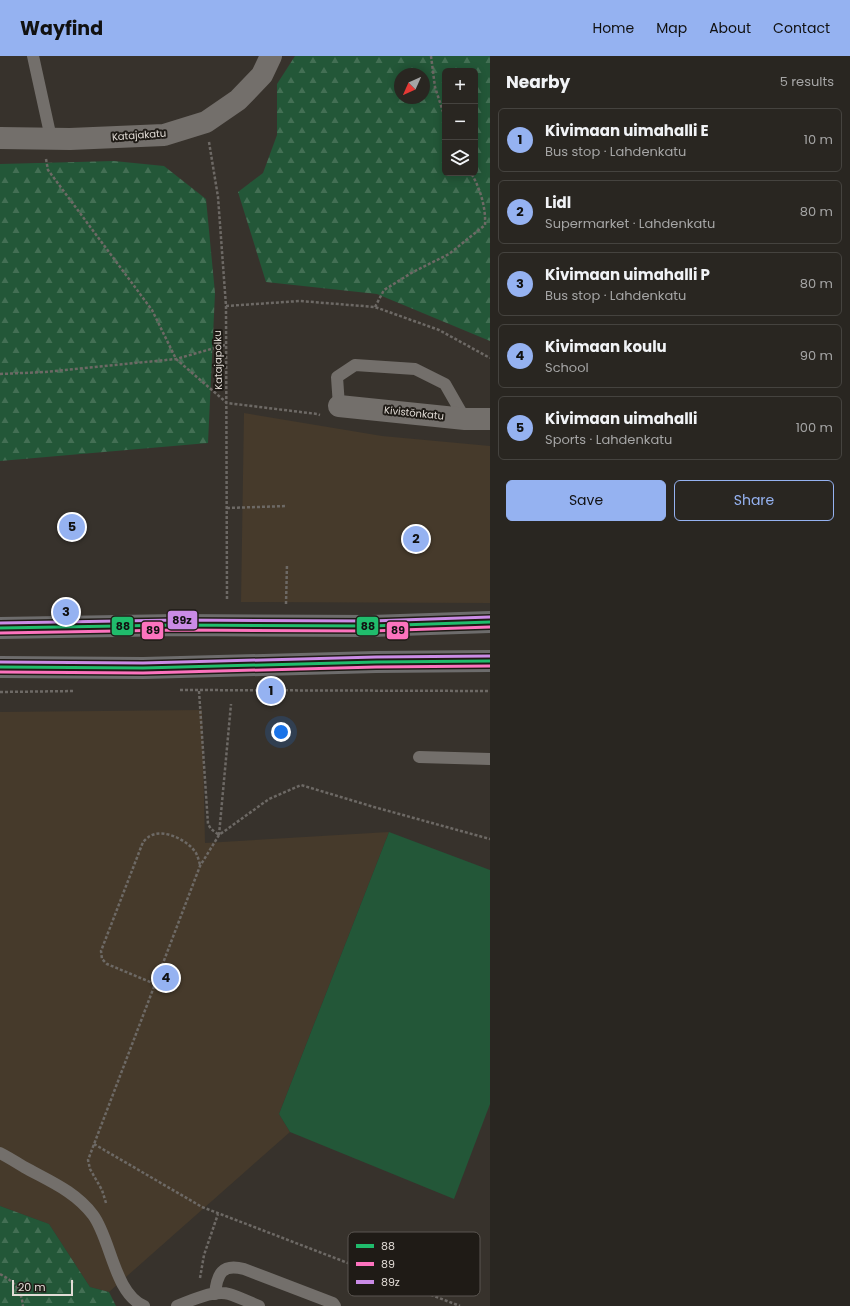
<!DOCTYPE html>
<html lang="en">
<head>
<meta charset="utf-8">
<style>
	body { margin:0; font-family:Poppins,sans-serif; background:#312e2a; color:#f1f3f6 }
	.controls { position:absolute; right:12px; top:12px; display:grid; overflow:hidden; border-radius:6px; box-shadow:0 2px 10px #0003 }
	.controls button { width:36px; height:36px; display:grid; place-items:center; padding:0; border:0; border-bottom:1px solid #45433f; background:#292621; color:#f1f3f6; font:20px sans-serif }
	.compass { position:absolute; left:394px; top:12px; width:36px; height:36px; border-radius:50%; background:#292621; box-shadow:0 2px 10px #0003; rotate:225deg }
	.scale { position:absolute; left:12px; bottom:10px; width:61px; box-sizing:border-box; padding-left:4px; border:2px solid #e2dcd6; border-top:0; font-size:11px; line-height:14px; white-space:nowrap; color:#e2dcd6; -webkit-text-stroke:3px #1f1b16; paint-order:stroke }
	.you { position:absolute; left:281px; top:676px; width:14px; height:14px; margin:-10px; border:3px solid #fff; border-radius:50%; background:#1a73e8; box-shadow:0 0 0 6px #1a73e833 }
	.badge { display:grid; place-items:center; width:26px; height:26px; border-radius:50%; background:#95b2f1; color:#111; font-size:13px; font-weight:700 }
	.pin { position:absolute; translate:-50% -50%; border:2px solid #fff; box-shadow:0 1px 4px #0006 }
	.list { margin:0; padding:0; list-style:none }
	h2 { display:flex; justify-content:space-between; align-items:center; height:52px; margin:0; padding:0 16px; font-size:17px }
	h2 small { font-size:13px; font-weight:400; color:#a5a5a5 }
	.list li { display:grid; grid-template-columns:26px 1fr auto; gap:12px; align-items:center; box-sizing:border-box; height:64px; margin:0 8px 8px; padding:0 8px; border:1px solid #45433f; border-radius:6px }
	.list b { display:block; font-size:15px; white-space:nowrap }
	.list p { margin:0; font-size:13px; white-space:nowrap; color:#a5a5a5 }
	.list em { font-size:13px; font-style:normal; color:#a5a5a5 }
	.actions { display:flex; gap:8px; padding:12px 16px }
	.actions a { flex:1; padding:9px 0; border:1px solid #95b2f1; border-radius:6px; text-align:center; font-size:14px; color:#95b2f1 }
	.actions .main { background:#95b2f1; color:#111 }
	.icon { flex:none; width:22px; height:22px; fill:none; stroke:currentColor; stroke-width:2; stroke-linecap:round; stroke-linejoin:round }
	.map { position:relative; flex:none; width:490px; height:1250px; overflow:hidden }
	header { display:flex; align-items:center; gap:24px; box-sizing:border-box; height:56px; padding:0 20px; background:#95b2f1; color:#111 }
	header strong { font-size:19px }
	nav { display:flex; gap:22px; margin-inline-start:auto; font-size:14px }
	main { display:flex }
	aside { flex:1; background:#292621 }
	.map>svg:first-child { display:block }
	.built { fill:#463a2b }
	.forest { fill:url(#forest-firs); fill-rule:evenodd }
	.garden { fill:#235738 }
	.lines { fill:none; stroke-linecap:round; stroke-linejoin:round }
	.path { stroke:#6d6965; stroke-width:2.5; stroke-dasharray:3 2; stroke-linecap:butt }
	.lane { stroke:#736f6b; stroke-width:12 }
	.street { stroke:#736f6b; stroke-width:22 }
	.primary { stroke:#6d6c6c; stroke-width:22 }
	.bus-1-casing { stroke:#1f1b16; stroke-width:6 }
	.bus-2-casing { stroke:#1f1b16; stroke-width:6 }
	.bus-3-casing { stroke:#1f1b16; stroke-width:6 }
	.bus-1 { stroke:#20bc6c; stroke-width:3 }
	.bus-2 { stroke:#fc73be; stroke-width:3 }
	.bus-3 { stroke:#ca8be6; stroke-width:3 }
	.labels { text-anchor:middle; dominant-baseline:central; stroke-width:4; stroke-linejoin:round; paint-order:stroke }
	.street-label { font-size:10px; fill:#e2dcd6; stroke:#1f1b16 }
	.key { fill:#1f1b16; stroke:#5a5550; stroke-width:1 }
	.key-label { font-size:11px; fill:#e2dcd6 }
	.line-badge { stroke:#1f1b16; stroke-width:1.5 }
	.pale-badge-label { font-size:11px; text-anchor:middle; font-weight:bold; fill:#111 }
</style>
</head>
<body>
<header>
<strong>Wayfind</strong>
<nav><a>Home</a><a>Map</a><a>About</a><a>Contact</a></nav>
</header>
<main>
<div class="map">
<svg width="490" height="1250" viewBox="0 0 490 1250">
	<defs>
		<pattern id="forest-firs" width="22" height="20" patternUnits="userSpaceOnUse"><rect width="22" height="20" fill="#235738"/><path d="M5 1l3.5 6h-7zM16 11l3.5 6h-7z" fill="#436f54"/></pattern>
	</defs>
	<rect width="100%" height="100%" fill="#37322c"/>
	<path class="built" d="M244,357L382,380L490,390V547L241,546Z
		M202,654L205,787L389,776L279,1058L290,1076L109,1236L90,1231L49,1168L0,1150V656Z"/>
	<path class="forest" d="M295,0H490V285L377,238L266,226L238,136L263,117L277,79V28ZM445,15H475V117H445ZM400,18H424V42H400Z
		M114,105L164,110L206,143L215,237L208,387L0,405V108Z
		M0,1150L49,1168L90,1231L109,1236L116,1250H0Z"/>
	<path class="garden" d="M389,776L490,814V1048L454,1143L290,1076L279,1058Z"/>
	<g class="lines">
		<path class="path" d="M431,0L435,31L445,62
			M209,86L218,141L226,250L227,544
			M46,103L48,114L152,254L176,303L227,347L317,358L320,359
			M226,250L300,245L375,251L439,274L490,302
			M375,251L384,234L413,216L449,198L485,169C486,151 480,132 471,117
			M0,318L45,316L176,303L225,289
			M227,452L287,450
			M286,548L287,508
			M180,634L490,635
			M199,635L208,768L211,773L219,779
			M0,636L75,635
			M219,779L231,648
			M155,928L107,908L102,903L101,895L143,786C145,784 148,781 150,780C164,772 189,785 196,797C198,801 199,805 200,809
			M94,1088L202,1151L460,1250
			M106,1147L102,1134L90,1113L88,1104L200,810L219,779L269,743L301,729L374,751L490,783
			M0,1218C15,1226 21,1233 23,1250
			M200,1222L204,1199L218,1158"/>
		<path class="lane" d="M33,0L51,82
			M339,350L337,321L355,309L415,313L445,328L465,363
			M419,701L490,703
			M0,1097C8,1101 16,1106 24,1111C49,1125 75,1135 93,1159C111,1183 114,1237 144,1250
			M215,1238C217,1218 222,1207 244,1213L333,1247L335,1250
			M177,1250C191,1244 214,1234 229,1238C239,1241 249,1246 259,1250"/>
		<path class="street" d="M0,82L70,83L164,79L206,66L238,44L262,19L271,0
			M339,350L465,363H490"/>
		<path class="primary" d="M0,572L177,569L371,570L490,566
			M0,611L143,612L376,606L490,605"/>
		<defs>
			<path id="bus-1" d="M0,572L177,569L371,570L490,566
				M0,611L143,612L376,606L490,605"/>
			<path id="bus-2" d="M0,577L177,574L371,575L490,571
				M0,616L143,617L376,611L490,610"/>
			<path id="bus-3" d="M0,567L177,564L371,565L490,561
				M0,606L143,607L376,601L490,600"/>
		</defs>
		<use href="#bus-1" class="bus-1-casing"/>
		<use href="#bus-2" class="bus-2-casing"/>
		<use href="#bus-3" class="bus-3-casing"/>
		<use href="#bus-1" class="bus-1"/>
		<use href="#bus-2" class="bus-2"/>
		<use href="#bus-3" class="bus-3"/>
	</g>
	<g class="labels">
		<g class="street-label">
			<text transform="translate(139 79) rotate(-4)">Katajakatu</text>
			<text transform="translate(218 304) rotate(-91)">Katajapolku</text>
			<text transform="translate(414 357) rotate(6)">Kivistönkatu</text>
		</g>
	</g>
	<rect x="348" y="1176" width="132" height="64" rx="6" class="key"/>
	<rect x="356" y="1188" width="18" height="4" fill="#20bc6c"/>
	<rect x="356" y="1206" width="18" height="4" fill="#fc73be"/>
	<rect x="356" y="1224" width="18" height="4" fill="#ca8be6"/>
	<g class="key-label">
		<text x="381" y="1194">88</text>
		<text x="381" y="1212">89</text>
		<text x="381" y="1230">89z</text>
	</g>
	<g class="line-badge">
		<rect x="167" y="554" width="31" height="20" rx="4" fill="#ca8be6"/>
		<rect x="111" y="560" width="23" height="20" rx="4" fill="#20bc6c"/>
		<rect x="356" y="560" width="23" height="20" rx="4" fill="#20bc6c"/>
		<rect x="386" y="565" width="23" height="19" rx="4" fill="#fc73be"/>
		<rect x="141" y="565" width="23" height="19" rx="4" fill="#fc73be"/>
	</g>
	<g class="pale-badge-label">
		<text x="182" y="568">89z</text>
		<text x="123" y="574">88</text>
		<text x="368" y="574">88</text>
		<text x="398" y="578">89</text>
		<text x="153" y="578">89</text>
	</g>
</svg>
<div class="controls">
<button>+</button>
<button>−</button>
<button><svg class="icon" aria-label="layers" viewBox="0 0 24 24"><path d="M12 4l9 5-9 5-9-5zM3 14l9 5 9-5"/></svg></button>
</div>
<svg class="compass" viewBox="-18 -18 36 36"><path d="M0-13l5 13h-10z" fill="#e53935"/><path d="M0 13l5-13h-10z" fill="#a5a5a5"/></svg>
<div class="scale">20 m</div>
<div class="you"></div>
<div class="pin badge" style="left:271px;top:635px">1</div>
<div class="pin badge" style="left:416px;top:483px">2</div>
<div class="pin badge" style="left:66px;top:556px">3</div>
<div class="pin badge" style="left:166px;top:922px">4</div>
<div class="pin badge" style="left:72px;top:471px">5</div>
</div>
<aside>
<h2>Nearby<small>5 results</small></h2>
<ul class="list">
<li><span class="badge">1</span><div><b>Kivimaan uimahalli E</b><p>Bus stop · Lahdenkatu</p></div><em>10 m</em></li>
<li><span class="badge">2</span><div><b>Lidl</b><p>Supermarket · Lahdenkatu</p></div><em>80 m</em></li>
<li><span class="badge">3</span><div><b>Kivimaan uimahalli P</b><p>Bus stop · Lahdenkatu</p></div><em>80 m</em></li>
<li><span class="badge">4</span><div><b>Kivimaan koulu</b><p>School</p></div><em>90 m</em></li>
<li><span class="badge">5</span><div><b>Kivimaan uimahalli</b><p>Sports · Lahdenkatu</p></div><em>100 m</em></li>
</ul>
<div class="actions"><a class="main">Save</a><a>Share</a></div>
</aside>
</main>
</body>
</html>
